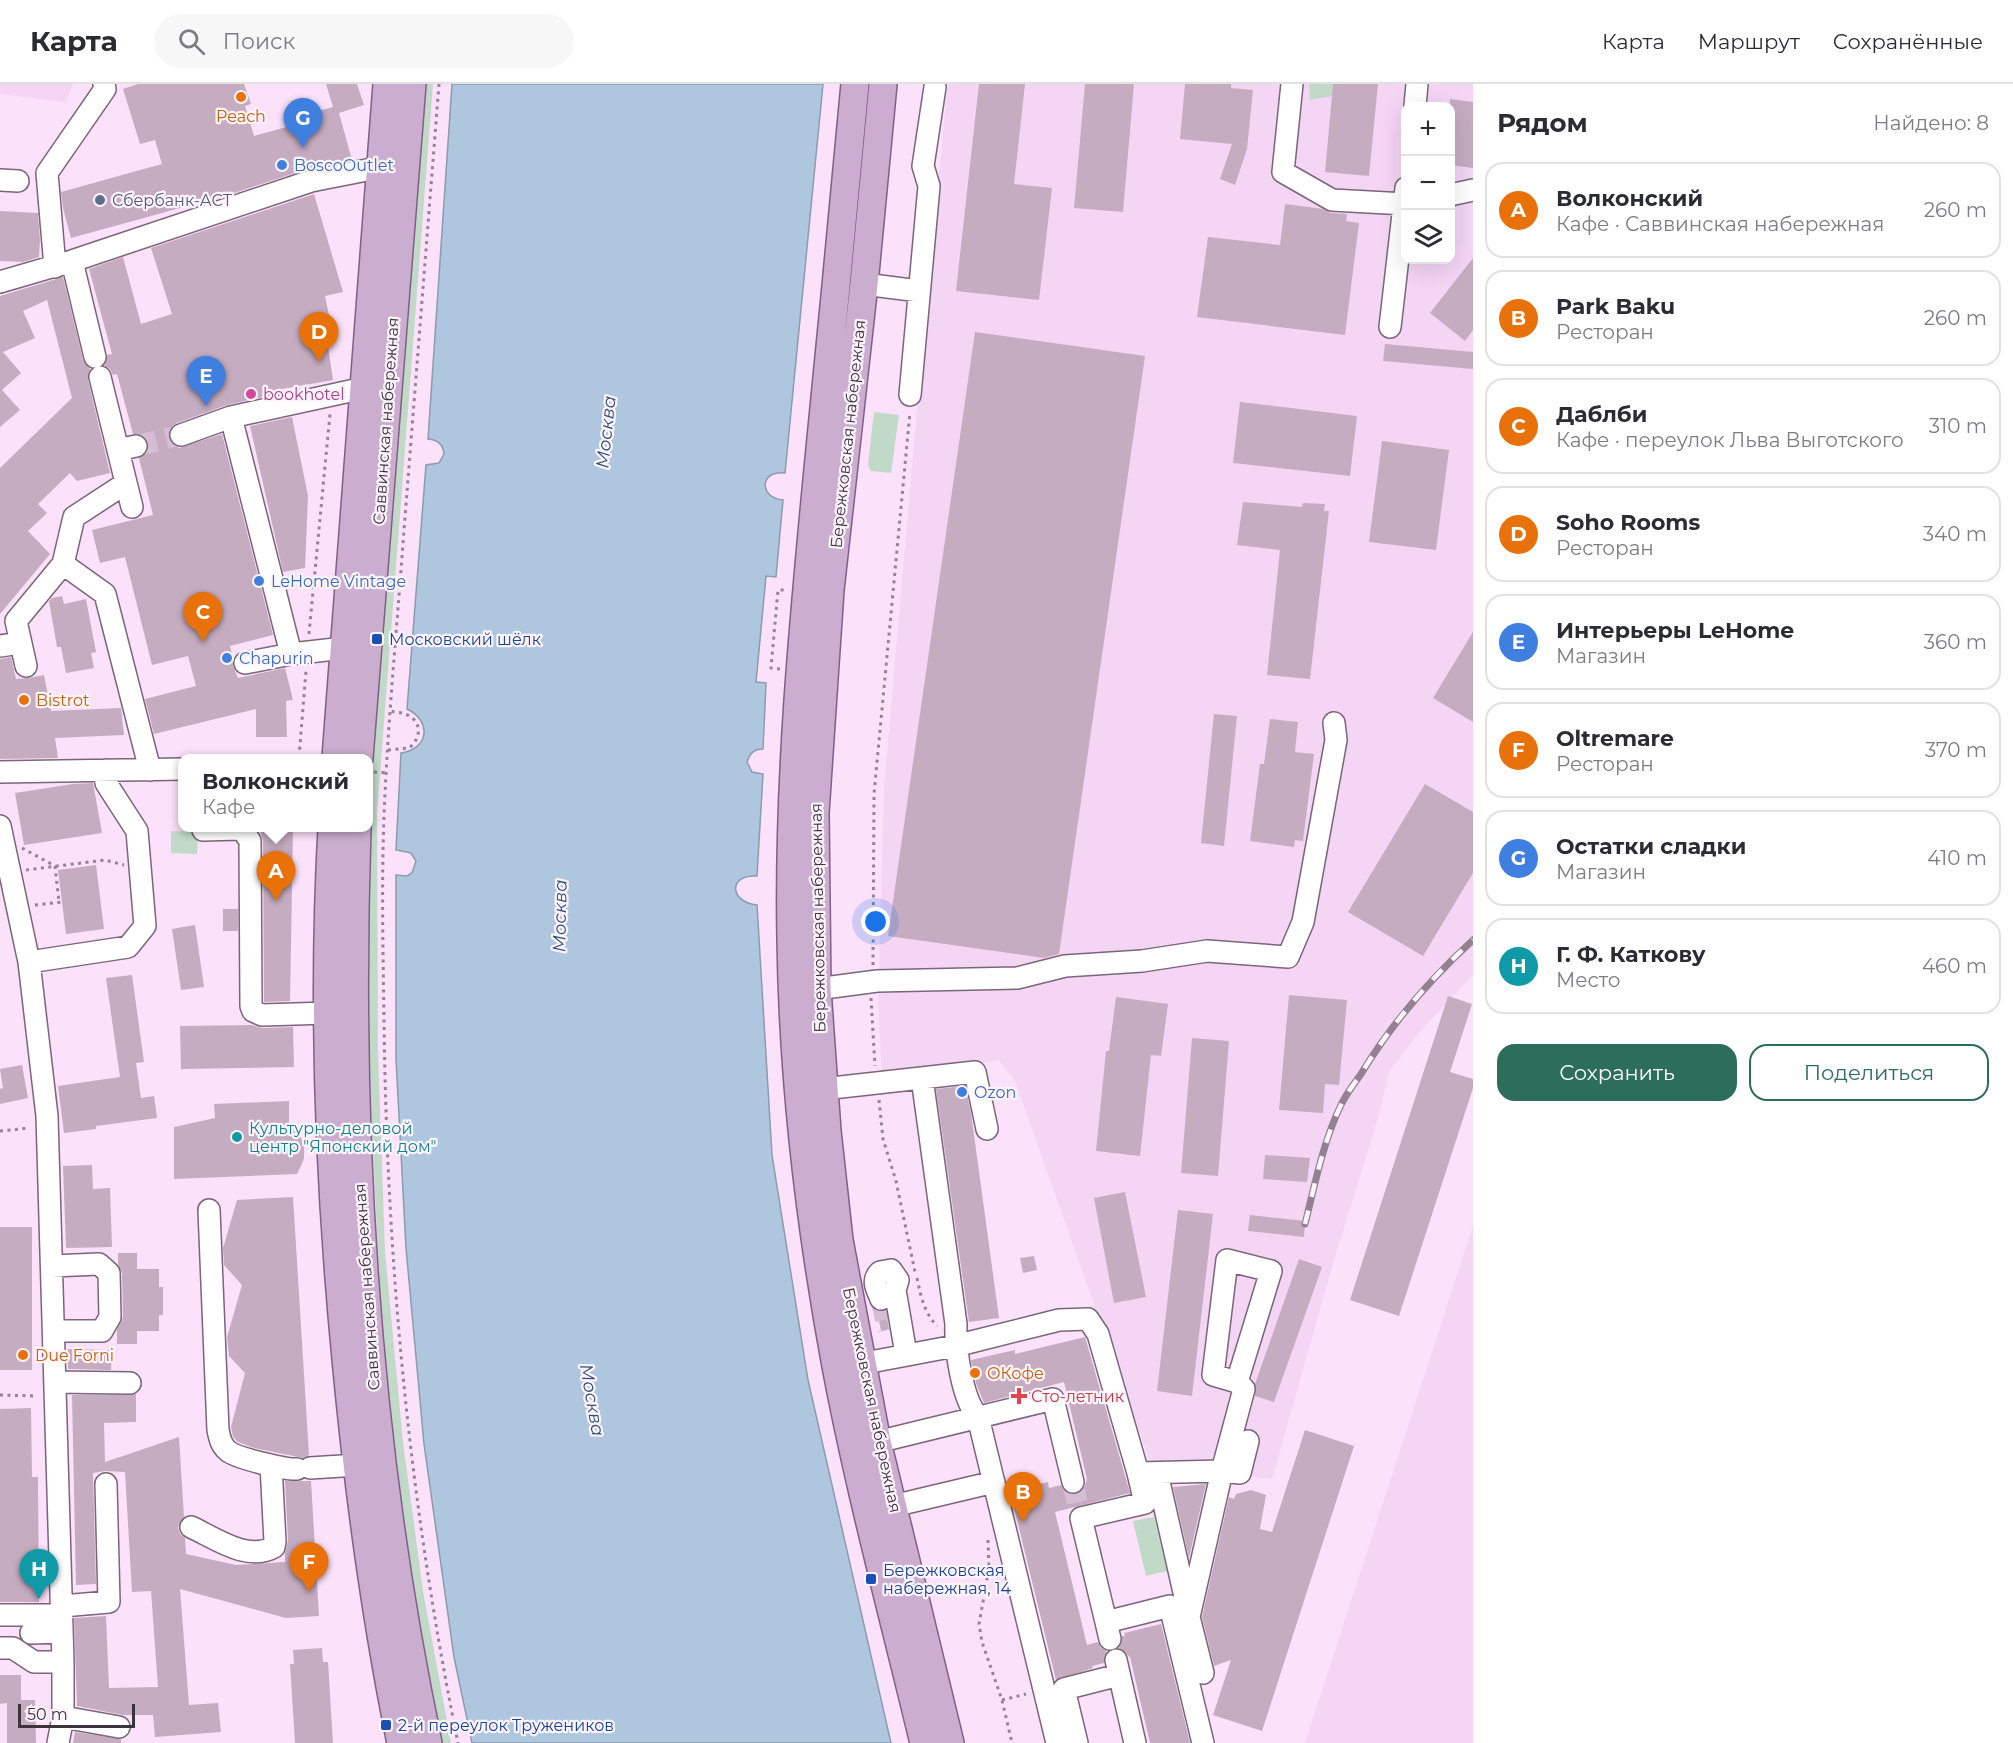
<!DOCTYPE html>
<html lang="ru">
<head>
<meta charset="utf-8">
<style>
	body { margin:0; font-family:Montserrat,sans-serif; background:#f7f7f7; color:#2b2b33 }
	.controls { position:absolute; right:18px; top:18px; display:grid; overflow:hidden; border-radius:12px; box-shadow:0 6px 24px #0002 }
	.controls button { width:54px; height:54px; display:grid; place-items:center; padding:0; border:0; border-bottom:2px solid #e1e1e2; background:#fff; color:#2b2b33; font:30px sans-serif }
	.scale { position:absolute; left:18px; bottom:15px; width:117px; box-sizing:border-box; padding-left:6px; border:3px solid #3c333c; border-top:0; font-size:16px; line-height:21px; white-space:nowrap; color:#3c333c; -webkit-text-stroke:4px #fff4fe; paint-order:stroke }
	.you { position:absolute; left:876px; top:838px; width:21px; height:21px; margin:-15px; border:4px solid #fff; border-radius:50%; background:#1a73e8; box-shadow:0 0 0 9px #1a73e833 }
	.badge { display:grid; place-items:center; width:39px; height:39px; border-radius:50%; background:#2d6d5b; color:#fff; font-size:20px; font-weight:700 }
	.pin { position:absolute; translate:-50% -50px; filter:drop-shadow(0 2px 3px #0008) }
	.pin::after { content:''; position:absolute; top:32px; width:21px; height:18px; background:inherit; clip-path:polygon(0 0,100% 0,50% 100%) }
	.popup { position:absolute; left:178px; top:670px; width:195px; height:78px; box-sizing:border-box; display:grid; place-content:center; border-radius:12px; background:#fff; filter:drop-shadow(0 2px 4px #0005); font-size:20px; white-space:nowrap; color:#7c7c81 }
	.popup b { font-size:22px; color:#2b2b33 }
	.popup::after { content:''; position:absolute; left:50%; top:100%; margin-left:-12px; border:12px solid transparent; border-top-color:#fff }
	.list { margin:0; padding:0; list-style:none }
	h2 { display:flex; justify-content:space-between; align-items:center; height:78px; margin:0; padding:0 24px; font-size:26px }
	h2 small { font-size:20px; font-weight:400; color:#7c7c81 }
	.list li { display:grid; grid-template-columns:39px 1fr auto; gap:18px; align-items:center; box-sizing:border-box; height:96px; margin:0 12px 12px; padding:0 12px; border:2px solid #e1e1e2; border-radius:18px }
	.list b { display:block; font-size:22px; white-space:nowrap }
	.list p { margin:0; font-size:20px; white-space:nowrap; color:#7c7c81 }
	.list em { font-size:20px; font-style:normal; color:#7c7c81 }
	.actions { display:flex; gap:12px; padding:18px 24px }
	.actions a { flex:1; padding:14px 0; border:2px solid #2d6d5b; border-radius:18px; text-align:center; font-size:21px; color:#2d6d5b }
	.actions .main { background:#2d6d5b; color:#fff }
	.icon { flex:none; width:33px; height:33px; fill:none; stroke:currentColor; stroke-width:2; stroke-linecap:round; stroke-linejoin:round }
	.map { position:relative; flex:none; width:1473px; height:1659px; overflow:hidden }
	header { display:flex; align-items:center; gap:36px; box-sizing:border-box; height:84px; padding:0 30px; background:#fff; border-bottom:2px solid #e1e1e2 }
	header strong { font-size:28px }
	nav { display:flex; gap:33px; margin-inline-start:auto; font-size:21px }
	.search { width:420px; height:54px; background:#f7f7f7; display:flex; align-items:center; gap:15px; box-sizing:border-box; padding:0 21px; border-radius:33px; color:#7c7c81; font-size:22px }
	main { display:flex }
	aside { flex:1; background:#fff }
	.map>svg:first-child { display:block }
	.built { fill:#f4d5f4; fill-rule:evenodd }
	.green { fill:#c1dac7 }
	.water { fill:#afc7de; stroke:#8c9bad; stroke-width:1.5 }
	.building { fill:#c6acc1 }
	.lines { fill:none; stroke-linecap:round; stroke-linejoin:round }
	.minor-tunnel { stroke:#d5bed4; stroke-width:21; stroke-dasharray:21 10; stroke-linecap:butt }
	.minor-casing { stroke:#7a657a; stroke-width:24 }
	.major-casing { stroke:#825f87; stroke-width:30 }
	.path { stroke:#948393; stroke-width:3; stroke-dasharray:3 4.5; stroke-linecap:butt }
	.minor { stroke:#fff; stroke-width:21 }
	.major { stroke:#cbadd0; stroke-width:27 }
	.rail-casing { stroke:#918191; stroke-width:7 }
	.rail { stroke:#fff4fe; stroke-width:4.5; stroke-dasharray:14; stroke-linecap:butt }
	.food-dot { fill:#e8710a; stroke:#fff4fe; stroke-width:2 }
	.shop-dot { fill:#3f7fe0; stroke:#fff4fe; stroke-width:2 }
	.service-dot { fill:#5c6f8a; stroke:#fff4fe; stroke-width:2 }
	.hotel-dot { fill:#d1479c; stroke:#fff4fe; stroke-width:2 }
	.transit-dot { fill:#1a4fb4; stroke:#fff4fe; stroke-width:2 }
	.culture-dot { fill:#0f9aa8; stroke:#fff4fe; stroke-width:2 }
	.health-dot { fill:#e0444e; stroke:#fff4fe; stroke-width:2 }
	.labels { text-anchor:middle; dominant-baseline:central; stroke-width:4.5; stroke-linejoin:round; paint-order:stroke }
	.food-label { font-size:16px; fill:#c56008; stroke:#fff4fe; text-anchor:start }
	.shop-label { font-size:16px; fill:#366cbe; stroke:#fff4fe; text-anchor:start }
	.service-label { font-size:16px; fill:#4e5e75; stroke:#fff4fe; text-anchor:start }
	.hotel-label { font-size:16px; fill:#b23c85; stroke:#fff4fe; text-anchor:start }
	.street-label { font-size:16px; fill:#3c333c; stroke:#fff4fe }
	.transit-label { font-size:16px; fill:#164399; stroke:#fff4fe; text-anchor:start }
	.culture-label { font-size:16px; fill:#0d838f; stroke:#fff4fe; text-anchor:start }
	.health-label { font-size:16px; fill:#be3a42; stroke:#fff4fe; text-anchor:start }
	.water-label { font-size:18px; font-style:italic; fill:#2c5073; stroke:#fff4fe }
</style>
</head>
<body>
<header>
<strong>Карта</strong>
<div class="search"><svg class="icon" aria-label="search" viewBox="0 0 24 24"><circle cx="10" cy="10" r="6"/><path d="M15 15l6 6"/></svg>Поиск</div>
<nav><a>Карта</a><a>Маршрут</a><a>Сохранённые</a></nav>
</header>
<main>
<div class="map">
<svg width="1473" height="1659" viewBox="0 0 1473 1659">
	<rect width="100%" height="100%" fill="#fbe1fa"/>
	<path class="built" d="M0,0H73V1L65,18L0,10Z
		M948,0H1473V891L1415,953L1388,990L1380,1028L1334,1176L1272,1395L1151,1381L1015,997L999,976L882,992L877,894L879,892L884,705L926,222ZM1406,22H1450V176H1406Z
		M1473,1142V1659H1305Z"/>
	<path class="green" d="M425,0H433L377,730L378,969L385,1168L403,1358L423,1507L451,1659H440L408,1479L383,1270L368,965L367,784L369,728L400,303Z
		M1309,0H1333L1332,12L1310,16Z
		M874,328L899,331L891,389L871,387L868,381Z
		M171,747L198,748L197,770L171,769Z
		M1154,1433L1167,1487L1146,1492L1133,1437Z"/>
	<path class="water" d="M452,0H823L785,389C759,386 759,414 783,416L776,493L766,492L756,598L766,599L763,665C754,665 750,669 747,678L752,688L763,690L757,792C728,790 729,818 757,821L772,1071L808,1296L891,1659H472L454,1573L424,1360L406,1164L396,975V791L407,792L412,789L416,777L411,769L396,766L401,669C429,665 432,637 407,625L426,381L439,379L444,370C443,360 438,356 428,355Z"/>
	<path class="building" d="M138,0H244L251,20L245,22L254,52L308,37L307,30L333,23L326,0H357L364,21L339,29L352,76L307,85L231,110L71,154L63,124L61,108L162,80L155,56L140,60L123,5Z
		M979,0H1025L1014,100L1052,104L1039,216L956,207Z
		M1085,0H1134L1123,128L1074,124Z
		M1185,0H1231V4L1253,6L1247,65L1235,101L1220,95L1232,60L1180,55Z
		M1333,0H1378L1369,92L1325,88Z
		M1450,15L1473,18V84L1450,81Z
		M314,110L343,208L325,212L331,241L325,242L333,296L276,306L277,310L227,321L177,339L171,343L168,349L172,360L179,364L222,350L273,551L230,562L233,574V582L238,594L285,584L293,616L286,617L287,653H256V625L154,650L145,615L196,602L188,572L152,581L125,473L100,479L92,446L153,431L139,374L148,366V359L140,350H133L117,290L113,291L110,285L104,281L107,271L112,270L89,185L123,173L141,240L172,230L151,164Z
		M1285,120L1323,125L1331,129L1347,130L1346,137L1359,139L1345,251L1197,233L1208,153L1280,161Z
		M0,127L38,129L40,156L39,173L23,178L0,177Z
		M1473,174V246L1465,257L1430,229Z
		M63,193L83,276L90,285L88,296L110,389L77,397L70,389L38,420L47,429L28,447L50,470L0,530V384L72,314L47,216L23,227L35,254L3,268L21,289L2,306L20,326L0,343V212Z
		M975,248L1145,272L1059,870L1044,874L888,852Z
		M1385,260L1473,268V285L1383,277Z
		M1240,318L1357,332L1350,392L1233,379Z
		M292,333L308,412L305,484L283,488L250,342Z
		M1382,357L1449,366L1436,466L1369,458Z
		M1243,418L1302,423L1303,419L1325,420L1324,427H1329L1310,595L1267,591L1280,466L1237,461Z
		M62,512L64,520L86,515L96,568L91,569L94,584L66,589L61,563H57L49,517L52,514Z
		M1473,548V638L1433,614Z
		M11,573L16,595L28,594L44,591L51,627L121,624L124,651L55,654L58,674L0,675V575Z
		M1214,630L1237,632L1224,762L1201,759Z
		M1270,635L1298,638L1295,668L1314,670L1303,757L1295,756L1294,763L1250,757L1260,680H1264Z
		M93,699L102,749L24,761L15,709L73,700Z
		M1425,700L1473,728V789L1423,872L1348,828Z
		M260,744H293L290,917L264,918L263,757Z
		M96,781L104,845L66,850L58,786Z
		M223,825H238V847H223Z
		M195,841L204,903L181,906L172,845Z
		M132,891L144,978L136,979L141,1014L154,1012L157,1034L96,1042V1045L64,1049L58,1002L120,993L106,894Z
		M1289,911L1347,916L1339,1001L1325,1000L1323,1029L1279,1026Z
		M1448,912L1472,920L1450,988L1473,995V1004L1399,1232L1350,1216Z
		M1116,913L1168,920L1161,972L1151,971L1140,1072L1096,1067L1106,967H1109Z
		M252,941L262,944L293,943L294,983L181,985L180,942Z
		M1192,954L1229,957L1218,1092L1181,1089Z
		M22,981L28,1014L0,1020V1005L3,1004L0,985Z
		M965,1002L971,1029L999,1234L969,1238L936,1005Z
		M289,1017V1039L297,1047L304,1060V1075L297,1090L174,1095V1043L215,1034L214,1020Z
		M1265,1071L1310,1074L1307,1098L1263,1095Z
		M92,1081L93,1105L110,1104L112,1163L66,1164L63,1082Z
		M1125,1108L1146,1213L1114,1219L1094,1114Z
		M293,1113L309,1371L303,1374L254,1364L238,1358L233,1353L231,1343L245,1289L229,1272L227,1253L242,1201L224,1181L223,1164L237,1116Z
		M1178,1126L1213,1130L1192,1312L1157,1307Z
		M1250,1131L1305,1137L1304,1153L1248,1147Z
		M0,1143H32V1286H0Z
		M118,1169H137V1185H159V1203H163V1231H159V1247H137V1260H117V1246L123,1233L122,1189L118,1180Z
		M1034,1172L1037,1186L1023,1189L1020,1174Z
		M1299,1175L1322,1183L1274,1318L1255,1312V1300Z
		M877,1227H886L889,1245L881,1247Z
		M1085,1253L1130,1409L1055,1428L1087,1561L1098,1558L1101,1564L1107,1567L1104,1573V1579L1092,1582L1093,1584L1056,1596L1010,1407L1048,1398L1049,1404L1061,1401L1064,1407L1075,1410L1081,1408L1085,1402L1087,1395L1064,1298L984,1319L976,1299L971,1276L1015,1266V1270Z
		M68,1265L112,1266L111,1286L68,1285Z
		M136,1310V1338L104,1339L105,1378L179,1353L184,1433L178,1443L180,1450L185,1454L186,1470L236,1481L285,1478V1469L288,1457L285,1397H311L319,1532L286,1534L180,1505L189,1621L218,1619L221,1648L155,1653L153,1631H123L77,1622L74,1534L106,1532L109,1604L158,1603L151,1507L132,1508L125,1388L105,1387L93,1389L96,1500L76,1501L72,1311Z
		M31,1324L32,1393H38L39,1518H0V1325Z
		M1305,1346L1354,1362L1262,1647L1213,1631L1231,1576L1214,1582L1202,1533L1229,1413L1234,1415L1236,1410L1251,1406L1266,1411L1260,1445L1272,1448Z
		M1206,1400L1189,1474L1173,1403Z
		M1161,1540L1190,1659H1150L1130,1573L1119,1564L1122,1552H1125L1124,1549Z
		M322,1564L323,1578H328L333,1659H295L290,1580H294L293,1566Z
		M0,1591H21V1616H35L36,1659H7V1619L0,1620Z
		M75,1648L121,1655V1659H73Z"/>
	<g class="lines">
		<path class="minor-tunnel" d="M136,362L181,351
			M881,1215L888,1246
			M1073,1398L1078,1423"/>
		<defs>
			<path id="minor" d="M1292,0L1283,88L1332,116L1406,120
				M1415,22L1417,0
				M0,96L18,97
				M1450,111L1473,106
				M72,177L95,273
				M55,183L47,89L105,5L104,0
				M0,198L72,177L311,97L382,83
				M864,200L919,207
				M1390,243L1406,104
				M100,293L132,423
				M910,311L929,102L923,82L935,3
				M231,333L291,570L344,564
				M181,351L231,333L364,304
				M118,366L136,362
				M63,480L105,510L150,686
				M0,562L20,559
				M245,579L291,570
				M26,582L16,537L63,480L74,433L126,399
				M0,688L183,685
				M0,742L29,878L47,1032L63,1578V1633L58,1659
				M203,746L239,745L244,748L250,757L251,922L253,927L262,931L328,929
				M29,878L128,863L145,842L137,747L106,699V686
				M817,905L877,897L1017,894L1065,882L1142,877L1207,867L1288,873L1303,838L1336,656L1334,639
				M922,994L956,1240C955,1265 962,1315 978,1333L1057,1659
				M823,1005L975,988L987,1045
				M209,1126L218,1346C220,1355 221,1361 228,1367C236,1374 286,1386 297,1385
				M52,1182L99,1180L109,1189L110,1233L102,1247H54
				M881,1215C877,1205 871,1197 880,1188L891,1186L898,1196L895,1206L906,1270
				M849,1282L955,1262L1059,1236L1088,1235L1098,1250L1138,1389L1222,1387L1244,1305L1237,1298L1271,1187L1227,1176L1213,1291L1237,1298
				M55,1298L130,1299
				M877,1358L1053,1315L1073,1398
				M310,1384L358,1381
				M1138,1389L1145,1419L1081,1434L1106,1538L1170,1522L1203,1659
				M1157,1389L1188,1526
				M893,1422L994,1398
				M191,1443C215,1454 247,1478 274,1463L275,1458L271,1381
				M62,1522L109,1518L106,1400
				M0,1531H62
				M1106,1538L1110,1555
				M31,1549L62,1548
				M0,1564H13L34,1578H63
				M1116,1576L1135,1659
				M1203,1589L1189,1533L1222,1387L1240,1389L1248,1357
				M63,1633L119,1643
				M1077,1659L1064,1605L1119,1591"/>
			<path id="major" d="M855,0C843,128 831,257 818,385C803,542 788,698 791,856C793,998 810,1142 836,1282C860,1409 894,1534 924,1659
				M883,0L864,200L830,506L815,729L817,905L827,1047L839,1156L877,1358L950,1659
				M336,674L387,0
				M359,674L412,0
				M332,744C322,921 329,1098 346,1275C358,1403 375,1532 401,1659
				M357,744C347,1050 365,1359 428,1659"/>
		</defs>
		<use href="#minor" class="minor-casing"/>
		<use href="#major" class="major-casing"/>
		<path class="path" d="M439,0C427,153 415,306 403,459C397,543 389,626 385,710C381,785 383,861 384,936C387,1181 409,1418 458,1659
			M309,550L330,330
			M780,585L771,584L778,506H786
			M388,666L409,664C420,656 423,639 409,632C404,628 397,629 391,627
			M299,673L306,587
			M374,688L387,689
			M22,764L55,782L59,818
			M26,786L105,776L124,781
			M35,821L62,818
			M873,881L874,710L910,328
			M871,914L875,982
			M879,1016L883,1055L896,1097L915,1188
			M0,1047L29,1044
			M917,1194C921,1213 924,1228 937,1242
			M0,1311L37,1312
			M988,1456L989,1484L979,1540L982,1558L1002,1616L1012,1659
			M1002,1616L1026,1610"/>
		<use href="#minor" class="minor"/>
		<use href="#major" class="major"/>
		<defs>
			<path id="rail" d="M1305,1140C1315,1100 1323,1058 1341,1021C1346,1010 1354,1000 1361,990C1392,939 1429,896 1473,856"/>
		</defs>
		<use href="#rail" class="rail-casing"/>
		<use href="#rail" class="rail"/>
	</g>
	<g class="food-dot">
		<circle cx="241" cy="13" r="6"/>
		<circle cx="24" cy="616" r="6"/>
		<circle cx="23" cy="1271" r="6"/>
		<circle cx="975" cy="1289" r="6"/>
	</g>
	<g class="shop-dot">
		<circle cx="282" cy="81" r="6"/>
		<circle cx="259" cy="497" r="6"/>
		<circle cx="227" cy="574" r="6"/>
		<circle cx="962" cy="1008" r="6"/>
	</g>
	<circle class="service-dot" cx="100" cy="116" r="6"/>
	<circle class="hotel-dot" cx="251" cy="310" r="6"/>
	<g class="transit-dot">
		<rect x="371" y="549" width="12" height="12" rx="3"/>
		<rect x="865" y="1489" width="12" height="12" rx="3"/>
		<rect x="380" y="1635" width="12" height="12" rx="3"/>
	</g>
	<circle class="culture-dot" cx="237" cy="1053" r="6"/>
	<path class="health-dot" d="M1016 1303h6v6h6v6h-6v6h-6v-6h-6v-6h6z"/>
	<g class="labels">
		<g class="food-label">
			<text x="241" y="32" text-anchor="middle">Peach</text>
			<text x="36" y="616">Bistrot</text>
			<text x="35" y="1271">Due Forni</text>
			<text x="987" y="1289">ОКофе</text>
		</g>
		<g class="shop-label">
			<text x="294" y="81">BoscoOutlet</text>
			<text x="271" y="497">LeHome Vintage</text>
			<text x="239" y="574">Chapurin</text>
			<text x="974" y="1008">Ozon</text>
		</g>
		<g class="service-label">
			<text x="112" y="116">Сбербанк-АСТ</text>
		</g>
		<g class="hotel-label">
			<text x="263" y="310">bookhotel</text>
		</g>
		<g class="street-label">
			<text transform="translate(386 337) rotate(-86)">Саввинская набережная</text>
			<text transform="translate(848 350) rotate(-84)">Бережковская набережная</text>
			<text transform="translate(818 834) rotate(-91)">Бережковская набережная</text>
			<text transform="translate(367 1203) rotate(-94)">Саввинская набережная</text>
			<text transform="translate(872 1316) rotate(78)">Бережковская набережная</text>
		</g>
		<g class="transit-label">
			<text x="389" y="555">Московский шёлк</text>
			<text x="883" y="1486">Бережковская<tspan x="883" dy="18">набережная, 14</tspan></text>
			<text x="398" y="1641">2-й переулок Тружеников</text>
		</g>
		<g class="culture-label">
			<text x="249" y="1044">Культурно-деловой<tspan x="249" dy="18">центр "Японский дом"</tspan></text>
		</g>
		<g class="health-label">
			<text x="1031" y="1312">Сто-летник</text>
		</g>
		<g class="water-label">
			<text transform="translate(606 348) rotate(-84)">Москва</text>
			<text transform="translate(560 832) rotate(-89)">Москва</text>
			<text transform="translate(592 1316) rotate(80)">Москва</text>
		</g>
	</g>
</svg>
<div class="controls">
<button>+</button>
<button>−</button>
<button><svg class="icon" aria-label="layers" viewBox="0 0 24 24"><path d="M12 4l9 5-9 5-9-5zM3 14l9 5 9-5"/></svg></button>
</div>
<div class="scale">50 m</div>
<div class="you"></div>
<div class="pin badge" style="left:276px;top:817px;background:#e8710a">A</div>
<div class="popup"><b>Волконский</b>Кафе</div>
<div class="pin badge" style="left:1023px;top:1438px;background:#e8710a">B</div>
<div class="pin badge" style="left:203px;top:558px;background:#e8710a">C</div>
<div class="pin badge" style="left:319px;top:278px;background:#e8710a">D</div>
<div class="pin badge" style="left:206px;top:322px;background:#3f7fe0">E</div>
<div class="pin badge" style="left:309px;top:1508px;background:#e8710a">F</div>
<div class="pin badge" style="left:303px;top:64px;background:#3f7fe0">G</div>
<div class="pin badge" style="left:39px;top:1515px;background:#0f9aa8">H</div>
</div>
<aside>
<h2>Рядом<small>Найдено: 8</small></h2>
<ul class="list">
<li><span class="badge" style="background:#e8710a">A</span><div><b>Волконский</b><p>Кафе · Саввинская набережная</p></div><em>260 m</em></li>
<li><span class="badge" style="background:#e8710a">B</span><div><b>Park Baku</b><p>Ресторан</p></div><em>260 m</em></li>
<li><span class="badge" style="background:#e8710a">C</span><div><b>Даблби</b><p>Кафе · переулок Льва Выготского</p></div><em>310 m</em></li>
<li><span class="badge" style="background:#e8710a">D</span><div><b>Soho Rooms</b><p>Ресторан</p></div><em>340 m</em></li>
<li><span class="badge" style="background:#3f7fe0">E</span><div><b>Интерьеры LeHome</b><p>Магазин</p></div><em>360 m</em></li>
<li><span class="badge" style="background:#e8710a">F</span><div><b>Oltremare</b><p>Ресторан</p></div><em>370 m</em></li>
<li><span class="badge" style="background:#3f7fe0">G</span><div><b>Остатки сладки</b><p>Магазин</p></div><em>410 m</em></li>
<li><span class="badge" style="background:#0f9aa8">H</span><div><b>Г. Ф. Каткову</b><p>Место</p></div><em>460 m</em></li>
</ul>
<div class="actions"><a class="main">Сохранить</a><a>Поделиться</a></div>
</aside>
</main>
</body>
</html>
